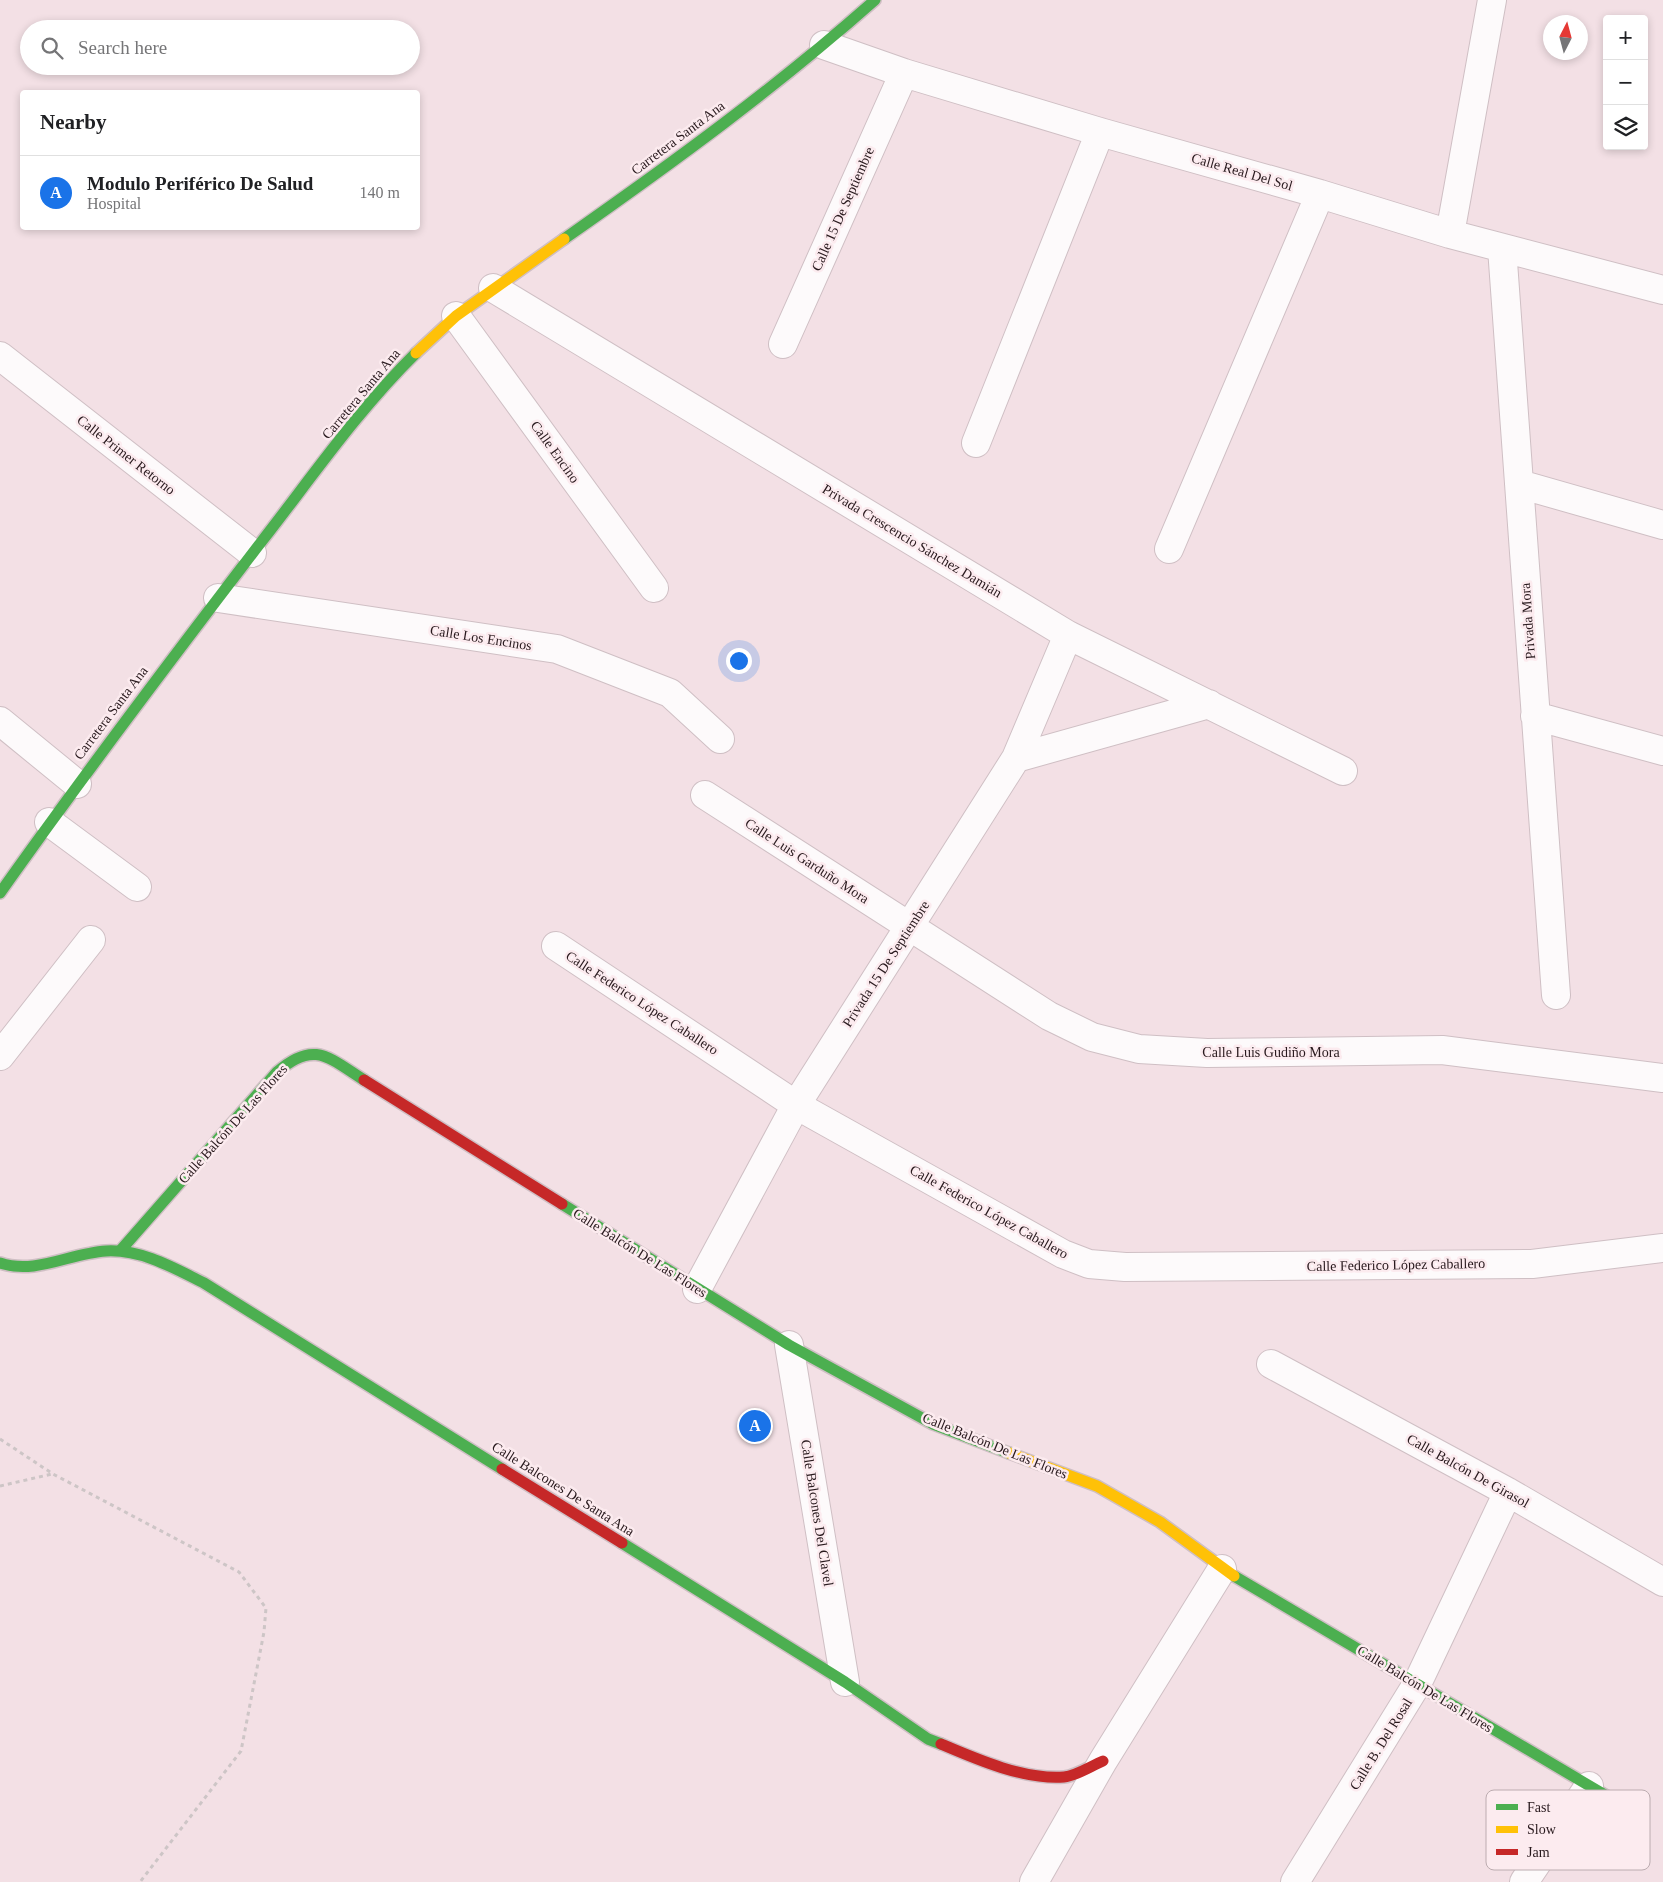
<!DOCTYPE html>
<html lang="en">
<head>
<meta charset="utf-8">
<style>
	body { margin:0; font-family:"Times New Roman",serif; background:#f6f6f6; color:#202124 }
	.controls { position:absolute; right:15px; top:15px; display:grid; overflow:hidden; border-radius:5px; box-shadow:0 2px 8px #0003 }
	.controls button { width:45px; height:45px; display:grid; place-items:center; padding:0; border:0; border-bottom:1px solid #e0e0e0; background:#fff; color:#202124; font:25px sans-serif }
	.compass { position:absolute; left:1543px; top:15px; width:45px; height:45px; border-radius:50%; background:#fff; box-shadow:0 2px 8px #0003; rotate:6deg }
	.you { position:absolute; left:738px; top:660px; width:18px; height:18px; margin:-12px; border:4px solid #fff; border-radius:50%; background:#1a73e8; box-shadow:0 0 0 8px #1a73e833 }
	.badge { display:grid; place-items:center; width:32px; height:32px; border-radius:50%; background:#1a73e8; color:#fff; font-size:16px; font-weight:700 }
	.pin { position:absolute; translate:-50% -50%; border:2px solid #fff; box-shadow:0 1px 5px #0006 }
	.list { margin:0; padding:0; list-style:none }
	h2 { display:flex; justify-content:space-between; align-items:center; height:65px; margin:0; padding:0 20px; font-size:21px }
	h2 small { font-size:16px; font-weight:400; color:#757577 }
	.list li { display:grid; grid-template-columns:32px 1fr auto; gap:15px; align-items:center; box-sizing:border-box; height:75px; padding:0 20px; border-top:1px solid #e0e0e0 }
	.list b { display:block; font-size:19px; white-space:nowrap }
	.list p { margin:0; font-size:16px; white-space:nowrap; color:#757577 }
	.list em { font-size:16px; font-style:normal; color:#757577 }
	.icon { flex:none; width:28px; height:28px; fill:none; stroke:currentColor; stroke-width:2; stroke-linecap:round; stroke-linejoin:round }
	.map { position:relative; flex:none; width:1663px; height:1882px; overflow:hidden }
	.search { position:absolute; background:#fff; box-shadow:0 2px 8px #0003; left:20px; top:20px; width:400px; height:55px; display:flex; align-items:center; gap:12px; box-sizing:border-box; padding:0 18px; border-radius:28px; color:#757577; font-size:19px }
	.panel { position:absolute; background:#fff; box-shadow:0 2px 8px #0003; left:20px; top:90px; width:400px; height:140px; border-radius:5px }
	.map>svg:first-child { display:block }
	.lines { fill:none; stroke-linecap:round; stroke-linejoin:round }
	.street-casing { stroke:#cfbfc4; stroke-width:30 }
	.fast-casing { stroke:#cfbfc4; stroke-width:14 }
	.slow-casing { stroke:#cfbfc4; stroke-width:14 }
	.jam-casing { stroke:#cfbfc4; stroke-width:14 }
	.path { stroke:#cdc5c6; stroke-width:3; stroke-dasharray:4 4; stroke-linecap:butt }
	.street { stroke:#fdfafb; stroke-width:28 }
	.fast { stroke:#4caf50; stroke-width:11 }
	.slow { stroke:#ffc107; stroke-width:11 }
	.jam { stroke:#c62828; stroke-width:11 }
	.labels { text-anchor:middle; dominant-baseline:central; stroke-width:5; stroke-linejoin:round; paint-order:stroke }
	.street-label { font-size:14px; fill:#28191d; stroke:#fcebef }
	.key { fill:#fcebef; stroke:#bcacb0; stroke-width:1 }
	.key-label { font-size:14px; fill:#28191d }
</style>
</head>
<body>
<div class="map">
<svg width="1663" height="1882" viewBox="0 0 1663 1882">
	<rect width="100%" height="100%" fill="#f3e0e5"/>
	<g class="lines">
		<defs>
			<path id="street" d="M824,45L904,73L1100,132L1320,194L1450,234L1663,290
				M1450,234L1492,0
				M1502,248L1556,995
				M493,288L1068,635L1343,771
				M456,316L654,588
				M783,344L904,73
				M0,356L252,553
				M976,443L1100,132
				M1519,484L1663,525
				M1169,549L1320,194
				M218,598L557,649L670,693L720,739
				M1535,716L1663,751
				M0,721L77,784
				M1016,758L1209,704
				M705,795L1049,1016L1092,1037L1139,1049L1207,1053L1442,1050L1663,1078
				M49,822L137,887
				M556,946L796,1105L1063,1254L1089,1264L1125,1267L1532,1264L1663,1248
				M0,1056L91,940
				M697,1289L796,1105L1016,758L1068,635
				M789,1345L845,1682
				M1271,1364L1508,1492L1663,1582
				M1034,1882L1103,1761L1222,1569
				M1295,1882L1417,1684L1508,1492
				M1524,1882L1589,1786"/>
			<path id="fast" d="M564,239C671,164 777,87 875,0
				M0,893C85,773 173,657 262,541C312,477 358,410 416,353
				M562,1204L789,1345L933,1424L1009,1453
				M120,1251L277,1072C314,1040 328,1057 364,1080
				M0,1263C36,1275 70,1253 106,1251C141,1249 174,1268 204,1283L502,1469
				M622,1543L845,1682L928,1739L941,1744
				M1234,1576L1627,1808"/>
			<path id="slow" d="M416,353L456,316L564,239
				M1009,1453L1097,1486L1160,1522L1234,1576"/>
			<path id="jam" d="M364,1080L562,1204
				M502,1469L622,1543
				M941,1744C976,1759 1024,1780 1064,1777C1076,1776 1091,1766 1103,1761"/>
		</defs>
		<use href="#street" class="street-casing"/>
		<use href="#fast" class="fast-casing"/>
		<use href="#slow" class="slow-casing"/>
		<use href="#jam" class="jam-casing"/>
		<path class="path" d="M0,1439L53,1474L239,1572L266,1608L264,1632L241,1751L140,1882
			M0,1486L52,1474"/>
		<use href="#street" class="street"/>
		<use href="#fast" class="fast"/>
		<use href="#slow" class="slow"/>
		<use href="#jam" class="jam"/>
	</g>
	<g class="labels">
		<g class="street-label">
			<text transform="translate(678 138) rotate(-37)">Carretera Santa Ana</text>
			<text transform="translate(1242 172) rotate(16)">Calle Real Del Sol</text>
			<text transform="translate(843 209) rotate(-66)">Calle 15 De Septiembre</text>
			<text transform="translate(361 394) rotate(-50)">Carretera Santa Ana</text>
			<text transform="translate(555 452) rotate(54)">Calle Encino</text>
			<text transform="translate(126 455) rotate(38)">Calle Primer Retorno</text>
			<text transform="translate(912 541) rotate(31)">Privada Crescencio Sánchez Damián</text>
			<text transform="translate(1528 621) rotate(-94)">Privada Mora</text>
			<text transform="translate(481 638) rotate(9)">Calle Los Encinos</text>
			<text transform="translate(111 713) rotate(-53)">Carretera Santa Ana</text>
			<text transform="translate(807 861) rotate(33)">Calle Luis Garduño Mora</text>
			<text transform="translate(886 964) rotate(-57)">Privada 15 De Septiembre</text>
			<text transform="translate(642 1003) rotate(33)">Calle Federico López Caballero</text>
			<text x="1271" y="1052">Calle Luis Gudiño Mora</text>
			<text transform="translate(233 1124) rotate(-48)">Calle Balcón De Las Flores</text>
			<text transform="translate(989 1212) rotate(29)">Calle Federico López Caballero</text>
			<text transform="translate(640 1253) rotate(32)">Calle Balcón De Las Flores</text>
			<text transform="translate(1396 1265) rotate(-1)">Calle Federico López Caballero</text>
			<text transform="translate(995 1446) rotate(22)">Calle Balcón De Las Flores</text>
			<text transform="translate(1468 1471) rotate(29)">Calle Balcón De Girasol</text>
			<text transform="translate(563 1489) rotate(32)">Calle Balcones De Santa Ana</text>
			<text transform="translate(817 1513) rotate(81)">Calle Balcones Del Clavel</text>
			<text transform="translate(1425 1689) rotate(31)">Calle Balcón De Las Flores</text>
			<text transform="translate(1381 1744) rotate(-58)">Calle B. Del Rosal</text>
		</g>
	</g>
	<rect x="1486" y="1790" width="164" height="80" rx="8" class="key"/>
	<rect x="1496" y="1804" width="22" height="6" fill="#4caf50"/>
	<rect x="1496" y="1826" width="22" height="7" fill="#ffc107"/>
	<rect x="1496" y="1849" width="22" height="6" fill="#c62828"/>
	<g class="key-label">
		<text x="1527" y="1812">Fast</text>
		<text x="1527" y="1834">Slow</text>
		<text x="1527" y="1857">Jam</text>
	</g>
</svg>
<div class="controls">
<button>+</button>
<button>−</button>
<button><svg class="icon" aria-label="layers" viewBox="0 0 24 24"><path d="M12 4l9 5-9 5-9-5zM3 14l9 5 9-5"/></svg></button>
</div>
<svg class="compass" viewBox="-18 -18 36 36"><path d="M0-13l5 13h-10z" fill="#e53935"/><path d="M0 13l5-13h-10z" fill="#757577"/></svg>
<div class="you"></div>
<div class="pin badge" style="left:755px;top:1426px">A</div>
<div class="search"><svg class="icon" aria-label="search" viewBox="0 0 24 24"><circle cx="10" cy="10" r="6"/><path d="M15 15l6 6"/></svg>Search here</div>
<section class="panel">
<h2>Nearby<small></small></h2>
<ul class="list">
<li><span class="badge">A</span><div><b>Modulo Periférico De Salud</b><p>Hospital</p></div><em>140 m</em></li>
</ul>
</section>
</div>
</body>
</html>
